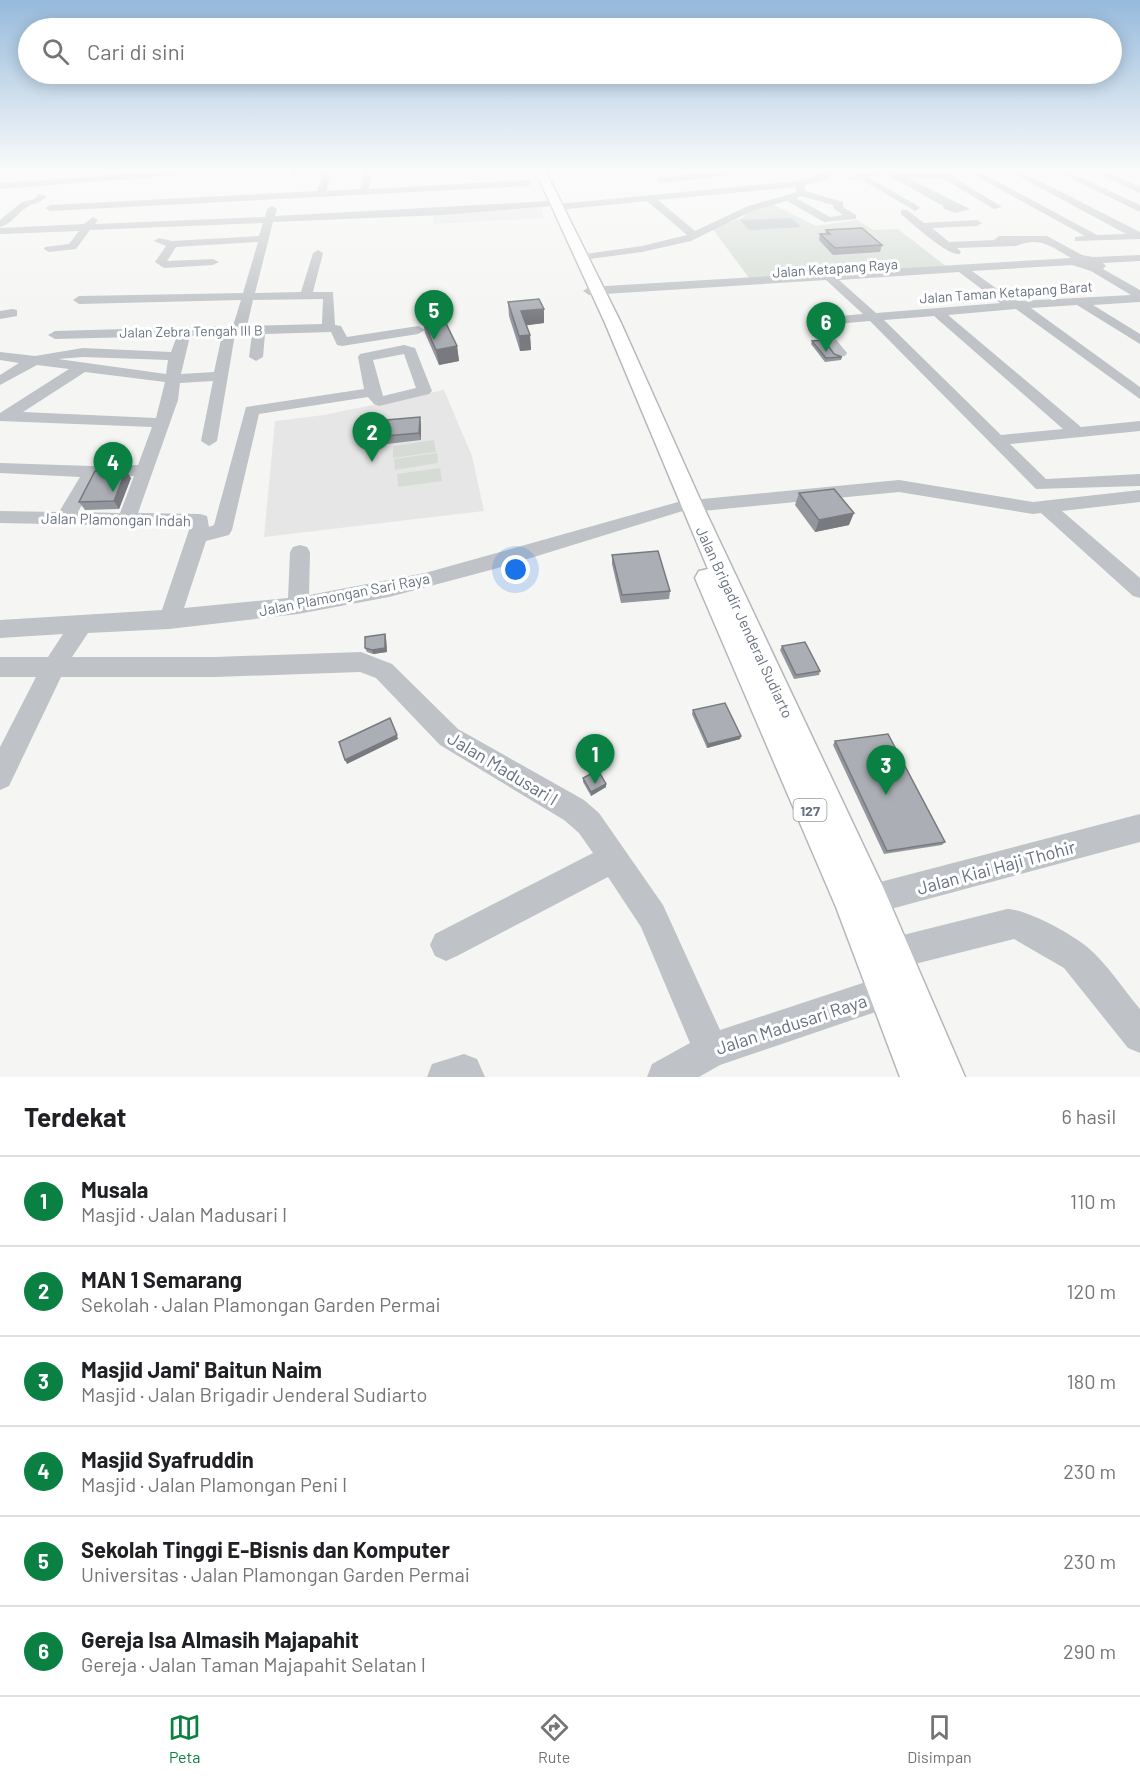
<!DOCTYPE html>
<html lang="id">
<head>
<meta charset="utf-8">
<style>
	body { margin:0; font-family:Barlow,sans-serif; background:#f2f2f2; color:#202124 }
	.you { position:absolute; left:516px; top:570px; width:21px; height:21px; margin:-15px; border:4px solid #fff; border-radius:50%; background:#1a73e8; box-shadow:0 0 0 9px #1a73e833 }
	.badge { display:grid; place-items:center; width:39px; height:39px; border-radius:50%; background:#0b8043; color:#fff; font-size:20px; font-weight:700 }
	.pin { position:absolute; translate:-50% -50px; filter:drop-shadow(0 2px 3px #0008) }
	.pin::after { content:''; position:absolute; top:32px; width:21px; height:18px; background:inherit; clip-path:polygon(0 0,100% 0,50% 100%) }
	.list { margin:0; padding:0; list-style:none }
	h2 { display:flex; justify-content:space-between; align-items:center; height:78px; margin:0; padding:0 24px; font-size:26px }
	h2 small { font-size:20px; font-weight:400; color:#757577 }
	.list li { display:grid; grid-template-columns:39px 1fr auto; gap:18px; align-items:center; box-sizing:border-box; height:90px; padding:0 24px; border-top:2px solid #e0e0e0 }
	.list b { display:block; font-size:22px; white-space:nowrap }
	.list p { margin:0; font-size:20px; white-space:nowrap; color:#757577 }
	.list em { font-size:20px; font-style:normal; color:#757577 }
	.icon { flex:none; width:33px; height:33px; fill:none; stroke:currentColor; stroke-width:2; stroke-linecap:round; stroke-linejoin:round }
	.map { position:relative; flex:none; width:1140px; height:1077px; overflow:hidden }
	.search { position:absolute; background:#fff; box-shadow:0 3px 15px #0003; left:18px; right:18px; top:18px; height:66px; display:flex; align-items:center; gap:15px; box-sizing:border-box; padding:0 21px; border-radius:33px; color:#757577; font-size:22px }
	.sheet { height:618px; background:#fff }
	nav { display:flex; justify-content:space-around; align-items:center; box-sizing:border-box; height:84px; border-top:2px solid #e0e0e0; background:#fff; font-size:16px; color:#757577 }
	nav a { display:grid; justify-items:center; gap:3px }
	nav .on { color:#0b8043 }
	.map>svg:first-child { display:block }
	.built { fill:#e6e6e6 }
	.green { fill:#d6dcd5 }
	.water { fill:#bcc3c9 }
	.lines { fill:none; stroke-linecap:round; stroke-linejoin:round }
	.major-casing { stroke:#b5b7bb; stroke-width:3 }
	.minor { fill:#bfc2c6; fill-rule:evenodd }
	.major { fill:#fff; fill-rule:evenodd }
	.wall { fill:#93969c }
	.shaded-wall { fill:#787a7f }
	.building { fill:#abafb5; stroke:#787a7f; stroke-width:1.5 }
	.labels { text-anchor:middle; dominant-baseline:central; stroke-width:6; stroke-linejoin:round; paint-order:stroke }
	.far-street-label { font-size:14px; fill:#687180; stroke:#fff }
	.shield { fill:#fff; stroke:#959ca6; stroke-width:1.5 }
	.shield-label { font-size:14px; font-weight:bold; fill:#687180 }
	.street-label { font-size:15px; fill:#687180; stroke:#fff }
	.near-street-label { font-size:18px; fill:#687180; stroke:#fff }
</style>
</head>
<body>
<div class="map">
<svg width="1140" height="1077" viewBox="0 0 1140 1077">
	<rect width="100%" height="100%" fill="#f5f6f3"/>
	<path class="built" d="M541,206L544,218L434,224L432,213Z
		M444,390L472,456L484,511L264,537L275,421L324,415Z"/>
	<path class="green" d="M773,205L816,226L857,220L873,230L898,229L947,267L749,278L712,228L742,218L752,208Z
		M434,440L436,452L393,458V446Z
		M437,453L438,463L395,470L394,459Z
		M440,468L442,481L398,487L397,474Z"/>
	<path class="water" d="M791,218L801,227L749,230L740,220Z"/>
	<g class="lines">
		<defs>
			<path id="major" d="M535,170H545L621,323L703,506L883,887L965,1077H900L836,907L695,578L699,571L708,569L605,323Z"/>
		</defs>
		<use href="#major" class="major-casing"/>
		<path class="minor" d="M185,170H246L0,189V183Z
			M294,170H302L296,177L292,174Z
			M324,170H332L326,191L360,189L365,170H373L369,189L528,180L532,183L528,186L50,211L45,208L50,205L317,191Z
			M744,170H779L661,183L657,180L661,177Z
			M830,170H841L825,180L805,185V191L843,202V207L856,215V219L824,222L787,201L754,210L691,241L642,252L582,260L578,259V255L642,246L687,235L647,201L558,210L553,207L558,204L798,181ZM796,187V192L791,194L748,206L695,231L658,200ZM801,196L833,205L834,209L843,215L830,217L796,198Z
			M877,170H892L898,174L947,173L1002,207L994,209L942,178H907L970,209L956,213L944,209L943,206L886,174L868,177L918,206L920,208L915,211L859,178L851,180L847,177Z
			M965,170H976L1097,235L1126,234L1007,170H1018L1140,232V239L1075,241V237L1085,236Z
			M1054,170H1065L1140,205V212Z
			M1091,170H1103L1140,187V193Z
			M1130,170H1140V175Z
			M39,194L47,196C41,203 37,202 29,206C18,212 13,223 0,227V220L22,202L34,199Z
			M549,201L554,204L552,206L442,215L273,222L255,293L301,292L313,253L318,250L323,253L313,292H333L335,325L341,326L347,337L418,326L425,330L418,334L342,346L337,345L331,332L265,334L263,357L256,361L249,357L252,334H235L217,441L209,446L201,441L213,381L180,383L178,400L138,513L200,514L207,516L209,527L214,525L246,407L364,389L358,357L360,354L404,345L415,348L432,391L429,394L379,406L374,404L368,397L259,414L232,530L229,535L206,541L184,608L288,598L290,552L293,547L300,545L307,547L310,552L309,595L425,573L678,502L684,503L692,500L899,480L1033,502L1140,490V502L1062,511L1140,578V598L1133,596L1041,513L1033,514L899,492L692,512L686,510L498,568L389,597L298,614L169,629L88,633L72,657H215L361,652L392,664L458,729L584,800L599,813L663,905L720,1030L887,975L899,980L904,992L899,1004L720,1065L699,1077H647L652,1064L690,1043L641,927L608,877L457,956L446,961L435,956L430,945L435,934L593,853L579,833L564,820L440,745L376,678L360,672L215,677H61L9,786L0,790V747L36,677H0V657H48L63,634L0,638V620L162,610L190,527L0,523V511L59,512L80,477L0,473V463L92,466L138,465L152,427L0,421V413L69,369L37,365L0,385V375L19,363L0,360V352L35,356L83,348L171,352L177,336L55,339L48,335L55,331L233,326L241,300L79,304L73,300L79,296L243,293L258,242L176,247L167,261L213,259L219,262L213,265L164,268L155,262L166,246L154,241L159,238L172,241L259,236L263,223L90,230L76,249L49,252L44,249L45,247L69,244L79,231L0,234V228L84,224L93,217L98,220L95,224L265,217L267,209L272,206L277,209L275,216ZM323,299L322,324L247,326L253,300ZM222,335L214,372L181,374L190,336ZM404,354L416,388L383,396L373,360ZM83,357L168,360L166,374L58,359ZM85,372L165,382L156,418L23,412ZM134,476L120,513L78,512L98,477Z
			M901,210H907L924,223L977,220L982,223L977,226L932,228L949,242L994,240L999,236H1047L1082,255L1093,257L1140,255V261L1103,263L1106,266L1103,269L1140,290V302L1093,305L1140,334V344L1077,305L1031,308L1140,387V399L1016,309L948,315L1081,427L1140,421V431L1010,444L1046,479L1140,474V486L1036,489L870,321L824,325L847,353L845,356H835L808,322L815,318L863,314L826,280L589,295L583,291L589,287L1071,258C1051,246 1039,236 1016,246L957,248L961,252L960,254C947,256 912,223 901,214ZM1072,265L1091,271L1131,295L1019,301L1011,299L972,271ZM959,272L1000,303L876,313L839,280ZM934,316L1063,429L1001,435L884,320Z
			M12,309L17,310V316L0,319V311Z
			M1140,814V842L861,917L850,913L846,902L850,891L861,887Z
			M1007,909C1026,909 1070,933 1086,946C1105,961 1124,990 1140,1009V1053L1128,1048L1064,968L1014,939L891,970L880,965L875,954L880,943L891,938Z
			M464,1054L477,1059L485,1077H427L432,1064Z"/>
		<use href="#major" class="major"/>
	</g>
	<path class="wall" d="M826,230L882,245L880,252L833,255L819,240L820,234H825Z
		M508,302L544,309V323L526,325L530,335L531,350L520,351L509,316Z
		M422,318L457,346L459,361L439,365L425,333Z
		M812,341L834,354L842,357L841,360L825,362L811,344Z
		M421,425V440L387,444L385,436Z
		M131,478L119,509L85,510L79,502Z
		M799,493L849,525L815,532L795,505Z
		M612,555L670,591L669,599L621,603L612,564Z
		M385,634L386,638L387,652L373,654L367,652L365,648Z
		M782,646L820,671L819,675L794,679L780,650Z
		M693,710L741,736L740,739L707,748L692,714Z
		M835,741L945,842L942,845L884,854L833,745Z
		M583,778L606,784V787L591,796L583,782Z"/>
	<path class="shaded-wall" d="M544,309V323L522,326L521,311Z
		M530,335L531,350L520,351L519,336Z
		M457,346L459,361L439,365L436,350Z
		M420,417L421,425V440L419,433Z
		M126,470L131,478L119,509L114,501Z
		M854,513L849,525L815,532L819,520Z
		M385,634L386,638L387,652L373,654L372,650Z
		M397,735L398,739L347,764L345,760Z
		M741,736L740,739L707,748L708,744Z
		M606,784V787L591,796V792Z"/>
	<path class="building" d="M862,228L882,245L835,248L820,234H830L826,230Z
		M539,299L544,309L521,311L530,335L519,336L508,302Z
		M440,311L457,346L436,350L422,318L424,314Z
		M824,340L834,354L842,357L826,358L812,341Z
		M420,417L419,433L385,436L386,420Z
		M126,470L114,501L79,502L95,471Z
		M834,489L854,513L819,520L799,493Z
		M658,551L670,591L622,595L612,555Z
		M385,634V648L372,650L365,648V637Z
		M805,642L820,671L796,675L782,646Z
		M725,703L741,736L708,744L693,710Z
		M390,718L397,735L345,760L339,742Z
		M888,734L945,842L887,851L835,741Z
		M598,770L606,784L591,792L583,778Z"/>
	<linearGradient id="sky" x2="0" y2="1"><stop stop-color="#96badc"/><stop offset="0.53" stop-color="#fafbfa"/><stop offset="1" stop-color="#fafbfa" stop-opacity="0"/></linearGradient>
	<rect width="1140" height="321" fill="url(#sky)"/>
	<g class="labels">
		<g class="far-street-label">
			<text transform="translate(835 268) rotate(-4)">Jalan Ketapang Raya</text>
			<text transform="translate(1006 292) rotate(-4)">Jalan Taman Ketapang Barat</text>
			<text transform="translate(191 331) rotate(-1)">Jalan Zebra Tengah III B</text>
		</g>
		<rect class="shield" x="793.5" y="799" width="33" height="22" rx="4.5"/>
		<g class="shield-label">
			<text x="810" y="810">127</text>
		</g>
		<g class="street-label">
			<text transform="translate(116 519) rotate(1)">Jalan Plamongan Indah</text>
			<text transform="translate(344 594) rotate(-11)">Jalan Plamongan Sari Raya</text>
			<text transform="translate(745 622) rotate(65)">Jalan Brigadir Jenderal Sudiarto</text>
		</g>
		<g class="near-street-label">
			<text transform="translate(503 768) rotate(31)">Jalan Madusari I</text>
			<text transform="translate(996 867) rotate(-15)">Jalan Kiai Haji Thohir</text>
			<text transform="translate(791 1024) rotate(-18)">Jalan Madusari Raya</text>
		</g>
	</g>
</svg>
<div class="you"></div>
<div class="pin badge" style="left:595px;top:784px">1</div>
<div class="pin badge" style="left:372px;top:462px">2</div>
<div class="pin badge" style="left:886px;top:795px">3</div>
<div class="pin badge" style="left:113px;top:492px">4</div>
<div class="pin badge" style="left:434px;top:340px">5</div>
<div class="pin badge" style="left:826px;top:352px">6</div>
<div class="search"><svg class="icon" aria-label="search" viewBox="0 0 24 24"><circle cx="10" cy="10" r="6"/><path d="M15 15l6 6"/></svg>Cari di sini</div>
</div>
<section class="sheet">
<h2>Terdekat<small>6 hasil</small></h2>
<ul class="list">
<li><span class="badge">1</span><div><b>Musala</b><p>Masjid · Jalan Madusari I</p></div><em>110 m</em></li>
<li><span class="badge">2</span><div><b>MAN 1 Semarang</b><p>Sekolah · Jalan Plamongan Garden Permai</p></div><em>120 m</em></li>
<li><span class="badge">3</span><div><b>Masjid Jami' Baitun Naim</b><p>Masjid · Jalan Brigadir Jenderal Sudiarto</p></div><em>180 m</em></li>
<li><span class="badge">4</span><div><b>Masjid Syafruddin</b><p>Masjid · Jalan Plamongan Peni I</p></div><em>230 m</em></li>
<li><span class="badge">5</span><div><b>Sekolah Tinggi E-Bisnis dan Komputer</b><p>Universitas · Jalan Plamongan Garden Permai</p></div><em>230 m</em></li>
<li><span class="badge">6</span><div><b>Gereja Isa Almasih Majapahit</b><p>Gereja · Jalan Taman Majapahit Selatan I</p></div><em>290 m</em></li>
</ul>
</section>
<nav>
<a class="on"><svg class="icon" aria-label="map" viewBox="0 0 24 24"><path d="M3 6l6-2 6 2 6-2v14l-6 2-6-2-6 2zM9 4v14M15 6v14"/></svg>Peta</a>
<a><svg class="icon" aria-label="directions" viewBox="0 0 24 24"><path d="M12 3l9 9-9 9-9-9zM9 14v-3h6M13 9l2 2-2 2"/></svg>Rute</a>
<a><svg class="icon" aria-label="saved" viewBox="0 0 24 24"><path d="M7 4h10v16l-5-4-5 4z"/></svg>Disimpan</a>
</nav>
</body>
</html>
